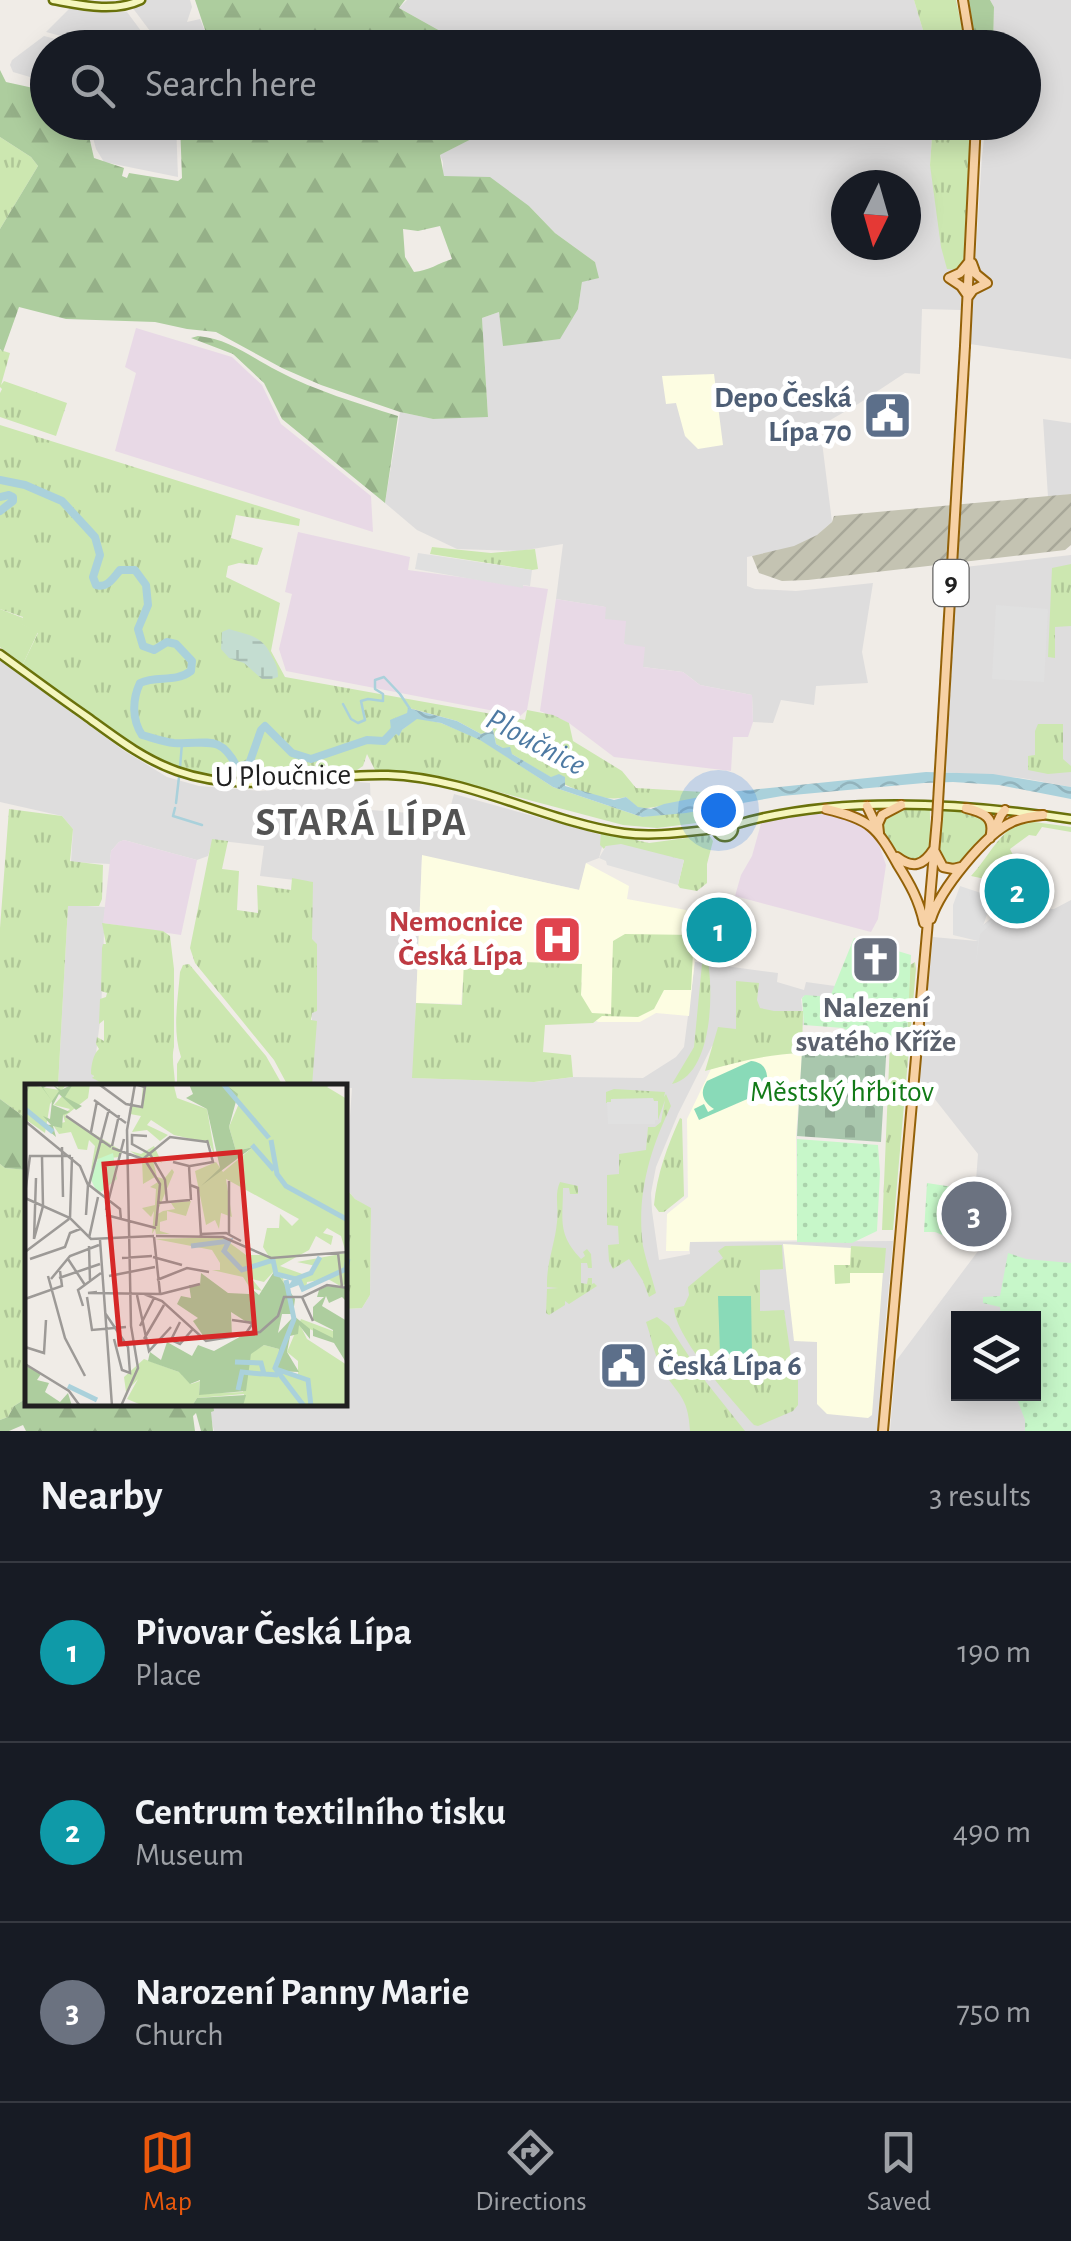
<!DOCTYPE html>
<html lang="en">
<head>
<meta charset="utf-8">
<style>
	body { margin:0; font-family:"Alegreya Sans",sans-serif; background:#20242c; color:#f1f3f6 }
	.controls { position:absolute; right:30px; bottom:30px; display:grid; overflow:hidden; border-radius:0px; box-shadow:0 5px 25px #0003 }
	.controls button { width:90px; height:90px; display:grid; place-items:center; padding:0; border:0; border-bottom:2px solid #363941; background:#171b24; color:#f1f3f6; font:50px sans-serif }
	.compass { position:absolute; left:831px; top:170px; width:90px; height:90px; border-radius:50%; background:#171b24; box-shadow:0 5px 25px #0003; rotate:185deg }
	.you { position:absolute; left:718px; top:810px; width:35px; height:35px; margin:-25px; border:8px solid #fff; border-radius:50%; background:#1a73e8; box-shadow:0 0 0 15px #1a73e833 }
	.badge { display:grid; place-items:center; width:65px; height:65px; border-radius:50%; background:#ea580c; color:#fff; font-size:32px; font-weight:700 }
	.pin { position:absolute; translate:-50% -50%; border:5px solid #fff; box-shadow:0 2px 10px #0006 }
	.list { margin:0; padding:0; list-style:none }
	h2 { display:flex; justify-content:space-between; align-items:center; height:130px; margin:0; padding:0 40px; font-size:42px }
	h2 small { font-size:32px; font-weight:400; color:#9ea1a6 }
	.list li { display:grid; grid-template-columns:65px 1fr auto; gap:30px; align-items:center; box-sizing:border-box; height:180px; padding:0 40px; border-top:2px solid #363941 }
	.list b { display:block; font-size:38px; white-space:nowrap }
	.list p { margin:0; font-size:32px; white-space:nowrap; color:#9ea1a6 }
	.list em { font-size:32px; font-style:normal; color:#9ea1a6 }
	.icon { flex:none; width:55px; height:55px; fill:none; stroke:currentColor; stroke-width:2; stroke-linecap:round; stroke-linejoin:round }
	.map { position:relative; flex:none; width:1071px; height:1431px; overflow:hidden }
	.search { position:absolute; background:#171b24; box-shadow:0 5px 25px #0003; left:30px; right:30px; top:30px; height:110px; display:flex; align-items:center; gap:25px; box-sizing:border-box; padding:0 35px; border-radius:55px; color:#9ea1a6; font-size:38px }
	.sheet { height:670px; background:#171b24 }
	nav { display:flex; justify-content:space-around; align-items:center; box-sizing:border-box; height:140px; border-top:2px solid #363941; background:#171b24; font-size:28px; color:#9ea1a6 }
	nav a { display:grid; justify-items:center; gap:5px }
	nav .on { color:#ea580c }
	.map>svg:first-child { display:block }
	.residential { fill:#dedddd; fill-rule:evenodd }
	.industrial { fill:#e8d9e6 }
	.education { fill:#fdfde2 }
	.construction { fill:url(#construction-furrows) }
	.grass { fill:url(#grass-tufts) }
	.forest { fill:url(#forest-firs); fill-rule:evenodd }
	.wetland { fill:url(#wetland-marsh) }
	.cemetery { fill:url(#cemetery-stones) }
	.park { fill:url(#park-dots) }
	.garden { fill:#cce7b0 }
	.pitch { fill:#89dab8 }
	.parking { fill:#e0e0e0 }
	.water { fill:url(#water-waves) }
	.lines { fill:none; stroke-linecap:round; stroke-linejoin:round }
	.stream { stroke:#aad1db; stroke-width:2.5 }
	.river { stroke:#aad1db; stroke-width:8 }
	.secondary-casing { stroke:#6a720b; stroke-width:11 }
	.primary-casing { stroke:#936108; stroke-width:12 }
	.secondary { stroke:#f5f6be; stroke-width:6 }
	.primary { stroke:#f7d1a5; stroke-width:8 }
	.primary-bridge-casing { stroke:#936108; stroke-width:12; stroke-linecap:butt }
	.primary-bridge { stroke:#f7d1a5; stroke-width:8 }
	.labels { text-anchor:middle; dominant-baseline:central; stroke-width:10; stroke-linejoin:round; paint-order:stroke }
	.shield { fill:#fff; stroke:#636363; stroke-width:2.5 }
	.shield-label { font-size:28px; font-weight:bold; fill:#202020 }
	.service-label { font-size:30px; font-weight:bold; fill:#4e5e75; stroke:#fff; text-anchor:end }
	.street-label { font-size:30px; fill:#202020; stroke:#fff }
	.health-label { font-size:30px; font-weight:bold; fill:#be3a42; stroke:#fff; text-anchor:end }
	.worship-label { font-size:30px; font-weight:bold; fill:#5b616d; stroke:#fff }
	.park-label { font-size:30px; fill:#127a17; stroke:#fff }
	.water-label { font-size:32px; font-style:italic; fill:#4e7aa3; stroke:#fff }
	.district-label { font-size:40px; font-weight:bold; letter-spacing:2.5px; fill:#535353; stroke:#fff }
	.inset-river { fill:none; stroke:#aad1db; stroke-width:5 }
	.inset-road { fill:none; stroke:#9d9a97; stroke-width:2.5 }
	.view { fill:#d62828; fill-opacity:0.15; stroke:#d62828; stroke-width:5 }
	.inset-edge { fill:none; stroke:#202020; stroke-width:5 }
</style>
</head>
<body>
<div class="map">
<svg width="1071" height="1431" viewBox="0 0 1071 1431">
	<defs>
		<pattern id="construction-furrows" width="10" height="10" patternUnits="userSpaceOnUse" patternTransform="scale(2.5)"><rect width="10" height="10" fill="#c4c3b2"/><path d="M-1 1l2-2M0 10L10 0M9 11l2-2" fill="none" stroke="#a8a799"/></pattern>
		<pattern id="grass-tufts" width="24" height="20" patternUnits="userSpaceOnUse" patternTransform="scale(2.5)"><rect width="24" height="20" fill="#cce7b0"/><path d="M3 7l-1-3M5 7V3M7 7l1-3M15 17l-1-3M17 17v-4M19 17l1-3" fill="none" stroke="#afc697"/></pattern>
		<pattern id="forest-firs" width="22" height="20" patternUnits="userSpaceOnUse" patternTransform="scale(2.5)"><rect width="22" height="20" fill="#adcd9e"/><path d="M5 1l3.5 6h-7zM16 11l3.5 6h-7z" fill="#95b088"/></pattern>
		<pattern id="wetland-marsh" width="20" height="14" patternUnits="userSpaceOnUse" patternTransform="scale(2.5)"><rect width="20" height="14" fill="#c4ddd1"/><path d="M1 5h8M5 5V1M11 12h8M15 12V8" fill="none" stroke="#a8bdb3"/></pattern>
		<pattern id="cemetery-stones" width="16" height="16" patternUnits="userSpaceOnUse" patternTransform="scale(2.5)"><rect width="16" height="16" fill="#a9c7ad"/><path d="M2 7V4a2 2 0 0 1 4 0v3zM10 15v-3a2 2 0 0 1 4 0v3z" fill="#91ab95"/></pattern>
		<pattern id="park-dots" width="8" height="8" patternUnits="userSpaceOnUse" patternTransform="scale(2.5)"><rect width="8" height="8" fill="#c7f7c9"/><path d="M2 2h.1M6 6h.1" fill="none" stroke="#abd3ac" stroke-width="1.8" stroke-linecap="round"/></pattern>
		<pattern id="water-waves" width="16" height="10" patternUnits="userSpaceOnUse" patternTransform="scale(2.5)"><rect width="16" height="10" fill="#aad1db"/><path d="M0 5q4-4 8 0t8 0" fill="none" stroke="#92b3bc"/></pattern>
	</defs>
	<rect width="100%" height="100%" fill="#f0ece7"/>
	<path class="residential" d="M147,0H190L192,7L187,22L200,19L208,39L178,42L162,47L132,7Z
		M407,0H914L928,47H455L442,32L399,8Z
		M990,0H1071V359L970,344L982,156L986,123L1024,122V48L993,47L994,7Z
		M72,6L127,12L153,47H103L46,32Z
		M44,36L87,47L48,48L47,82L13,72L10,65L12,60Z
		M89,123H176L178,177L104,162L96,149Z
		M476,123H933L930,165L964,269L961,310L922,309L920,374L905,373L858,404L820,426L832,522L817,535L794,547L747,557V586L755,589L796,591L873,583L862,652L868,683L816,686L814,705L781,700L773,723L753,722L752,695L700,685L683,672L643,667L605,619V607L556,599L563,544L520,551L457,549L417,530L385,503L400,412L433,419L488,416L482,318L499,312L578,309L582,282L595,262L555,233L529,206L443,177V162L440,155L484,132ZM846,185H906V245H846Z
		M1043,419L1071,423V494L1048,497Z
		M1071,555V787L1022,778L944,772L956,568Z
		M0,660L123,750L167,777L199,786L261,791L347,781L370,783L371,810L448,816L454,794L605,836L599,858L586,863L580,890L422,856L413,1078L536,1082L573,1077L643,1078L676,1057L684,1047L695,962L778,973L777,982L804,990L806,982L835,986L830,998L804,996L801,999L804,1025L712,1046L678,1114L656,1167L651,1193L652,1211L659,1260L690,1254L689,1242L893,1241L881,1371L879,1431H214L208,1404H345V1309L362,1308L370,1295L371,1209L355,1199L345,1187L352,1088L312,1086V882L260,876L264,846L213,840L208,856L197,860L124,840L119,842L111,851L110,864L71,862L73,829L62,816L0,802Z
		M1071,900V1431H890L896,1361L984,1243L996,1213L995,1209L975,1194L978,1154L919,1079L933,937L977,941L983,925L995,915L1016,909H1054ZM958,1318H1034V1394H958Z
		M68,905L105,907L101,1013L93,1078L108,1086H58Z"/>
	<path class="industrial" d="M136,328L232,357L262,385L281,424L371,496L373,532L115,451L136,373L125,367Z
		M298,532L410,557L408,570L548,589L527,710L520,716L286,671L279,649L292,594L285,592Z
		M556,599L606,607L605,619L626,621L624,644L645,647L643,667L683,672L700,685L752,695L753,722L748,737H733L731,771L614,757L569,723L540,711Z
		M816,814H835L861,822L877,839L886,865L878,919L871,932L735,896L741,875L752,856L762,820Z
		M124,840L197,860L181,935L103,923L111,851L119,842Z"/>
	<path class="education" d="M714,374L723,445L698,449L685,436L676,403L666,404L662,376Z
		M422,855L579,890L586,863L629,886L627,899L686,910L699,917L689,1016L656,1013L640,1022H598L535,983L463,980L461,1004L416,1003Z
		M802,1053L796,1136L797,1240L690,1242L689,1251H666L667,1214L688,1197L687,1119L711,1069L753,1058L777,1054Z
		M783,1244L851,1248L883,1272L872,1415L868,1418L827,1414L817,1404V1342L794,1341Z"/>
	<path class="construction" d="M1071,494V545L1065,550L808,580L782,581L759,573L752,556L794,546L817,535L832,522L834,516Z"/>
	<path class="grass" d="M914,0H956L966,47H928Z
		M933,123H971L963,270L947,269L941,247L930,165Z
		M0,137L31,157L38,166L0,229Z
		M0,350L10,353L1,385L4,381L67,403L56,436L0,417V393L2,389L0,387Z
		M0,425L300,519L299,526L236,515L231,538L263,548L257,565L239,563L228,566L226,577L280,603L271,651L285,677L525,720L527,710L553,715L569,723L573,741L622,771L636,788L720,793C707,796 646,811 639,808C637,807 628,799 626,797C588,807 528,763 496,744L493,730L481,734L457,721L409,708L402,730L417,718L441,723L480,739L553,787L642,817L727,805V809L709,816L705,822L657,828L623,825L439,776L375,770L367,754L363,766L357,770C319,773 279,780 240,779C156,776 88,713 22,666L38,633L21,624L23,617L0,609Z
		M432,547L491,553L535,549L538,569L532,570L430,554Z
		M1071,564V626L1055,627V658L1048,657L1052,568Z
		M1038,724H1063V759L1071,766V772L1048,774L1028,770V756L1035,755V731Z
		M9,809L62,816L73,829L70,861L103,865L102,899L99,906H68L58,1086H28L27,1119L0,1099V928Z
		M899,809L930,810C929,829 938,853 913,862C897,854 881,838 882,819Z
		M943,811L978,813L990,823C985,842 965,866 945,865C935,852 939,836 939,820H942Z
		M1027,821L1071,827V832L1042,827L1036,836L1029,835L1010,849L1017,863L1012,873L990,880L971,876C989,857 1001,827 1027,821Z
		M601,832L649,843L709,835L713,841L707,864V883L697,891L680,888L678,885L684,860L606,846L604,849L600,845Z
		M212,839L228,841L222,869L239,871L237,910L258,913L257,885L291,890L292,878L313,882L312,939L317,944V1011L312,1013L311,1020L317,1021L312,1086H288L274,1060L195,963L190,948Z
		M102,923L163,931L170,936L174,969V1047C171,1059 175,1073 175,1086H108L92,1078L94,1076L91,1074C91,1066 93,1054 99,1049L96,1044L97,1037L104,1041V1020L99,1024L100,999L106,997L107,993L101,991L102,948L103,944H106Z
		M625,934L694,935L691,990H664L654,1009L638,1017L602,1016L593,1023L545,1025L543,1052L571,1055L573,1077L534,1082L412,1078L416,1003L462,1005L464,960L582,964L581,995L592,1013L611,1014L613,941Z
		M704,943C715,976 716,1074 672,1084L694,1047Z
		M915,962L916,969L893,1230H882L890,1042L896,1038H907L910,965Z
		M189,964L266,1056L283,1086H177V1064L181,1057C172,1030 178,999 180,972L183,965Z
		M736,981L759,983L757,1000L760,1008L774,1011H803L802,1053C768,1054 737,1062 705,1071L718,1027L736,1029Z
		M614,1089L665,1092L664,1097L666,1094L671,1106C650,1149 636,1196 643,1246C646,1261 652,1277 656,1293L649,1297L643,1281L629,1259L613,1269L609,1261L608,1245L619,1244L618,1226L607,1225V1175L619,1174V1154L646,1150L648,1127H655L661,1122L665,1100L658,1120V1101L606,1103V1092Z
		M680,1118L682,1119L684,1196L664,1212H659L654,1205C657,1174 667,1147 680,1118Z
		M0,1164L5,1168L28,1170L27,1398L14,1406L8,1417L0,1420Z
		M560,1182L578,1186V1194H570L569,1188H563C563,1220 557,1234 581,1259L585,1256L583,1252L587,1249L591,1254L592,1268H588L587,1263H581V1283L587,1284L588,1278H592V1284L594,1283L597,1286L569,1304L565,1301V1305L549,1315L546,1313L547,1289L558,1288L547,1287C546,1264 555,1244 557,1222C559,1208 554,1195 560,1182Z
		M349,1192L355,1199L371,1208L370,1295L362,1308L345,1309V1193Z
		M782,1245L783,1269L760,1270V1311L784,1310L794,1377L798,1378V1405L793,1411L758,1426L754,1425C732,1400 676,1339 674,1308L684,1306L689,1295L688,1287L723,1258L718,1251L725,1246Z
		M851,1246L886,1248L884,1273H850V1283L835,1284L834,1265H850Z
		M657,1317L669,1326L706,1382L745,1431H690C688,1394 677,1396 661,1367C654,1354 651,1336 646,1322Z"/>
	<path class="forest" d="M195,0H405L399,8L442,32L455,47H166L178,42L208,39Z
		M968,0H990L994,7L993,47H974Z
		M0,70L6,82L47,91L48,122L86,123L94,158L124,168L122,176L127,178L129,173L178,181L182,178L180,123H476L485,132L440,155L444,176L490,177L529,206L555,233L595,262L599,278L582,282L578,309L560,339L503,346L499,312L482,318L488,417L433,419L400,412L321,385L282,368L216,332L187,329L155,322L66,319L19,307L3,352L0,349V229L38,166L31,157L0,137ZM440,226L452,259C439,263 428,271 414,272L405,257L403,229L418,231Z
		M198,336C230,339 250,357 278,371C316,391 357,403 398,416L385,503L282,419L264,383L233,354L191,338Z
		M0,1099L27,1119V1170L5,1168L0,1164Z
		M27,1398L28,1404H213L214,1411L211,1412L213,1431H201L196,1413L193,1416L195,1431H26L23,1425L9,1431H0V1420L8,1417L14,1406Z"/>
	<path class="wetland" d="M229,629C247,635 261,635 270,653C275,662 278,666 278,677L272,679H262L244,663L229,658L221,649L222,632Z"/>
	<path class="cemetery" d="M803,1035L839,1036V1042H851L852,1037L861,1039L862,1043L879,1044L880,1040L887,1041L881,1142L797,1136Z"/>
	<path class="park" d="M854,938L911,955L907,1039L855,1035L843,1028L804,1025L802,998L805,995L830,997Z
		M797,1139L878,1145L880,1173L877,1231L852,1243L797,1242Z
		M927,1183L972,1190L993,1206C996,1225 985,1235 972,1247L935,1232H924Z
		M1008,1253L1026,1259L1071,1263V1431H1025V1420L1015,1394H1034V1318H1001L1000,1307L983,1303V1297L1000,1296Z"/>
	<path class="garden" d="M0,609L23,618L22,624L38,632L23,664L0,647Z"/>
	<path class="pitch" d="M751,1061C769,1063 767,1076 768,1090L699,1120L694,1109L704,1104L708,1112L714,1109C703,1102 699,1093 707,1081Z
		M718,1296H751L752,1355L720,1354Z"/>
	<path class="parking" d="M418,553L532,570L530,586L523,585V588L415,569Z
		M996,605L1048,609L1044,682L992,679Z
		M621,844L684,860L678,885L607,865L606,861L599,858L606,846Z
		M960,886L993,897L983,926L996,916L997,918L980,934L976,963L978,941L953,935V905Z
		M653,1098L654,1101H658V1120H655V1124H608L607,1102H611V1099Z"/>
	<path class="water" d="M408,708L457,721L481,734L493,730L496,744L503,748L510,747L512,754L551,777L559,774L565,777V786L614,800L626,797L638,807L651,809L664,804L720,793L926,772L993,774L1071,787V799L999,785L953,782L924,783L782,796L686,813L642,817L553,787L480,740L441,723L417,719L402,730L399,736L391,730L390,720L407,713Z"/>
	<g class="lines">
		<path class="stream" d="M343,704L351,719L358,723L365,720L361,701L368,699L383,701V694L375,689V680L384,677L400,694L410,709
			M180,768L182,743
			M176,803L179,777
			M175,808L173,816L202,825"/>
		<path class="river" d="M0,480L25,485L62,501L95,537L100,555L93,577L96,585C107,589 113,578 120,570H135L146,585L148,605L138,629L143,646L154,650L167,642L176,644L192,661L191,671C175,683 157,675 140,683C132,700 132,720 142,735C153,738 164,742 174,743C206,745 220,733 237,767L249,764L261,730L265,726L292,753L311,759L367,740L384,741L399,725
			M0,497L9,495L13,497V501L0,511"/>
		<defs>
			<path id="secondary" d="M53,0C81,5 114,13 141,0
				M0,654C29,675 57,696 86,716C115,737 143,759 177,771C247,796 317,773 388,775C471,778 544,821 624,833C654,837 685,832 715,829
				M716 828a9 9 0 1 1 18 0a9 9 0 1 1-18 0Z
				M734,825C837,794 965,803 1071,819"/>
			<path id="primary" d="M963,0L971,48
				M968,296L961,286L949,278L960,273L968,263
				M968,297L973,290L987,283L976,274L972,263
				M965,346L976,122
				M867,806L878,829
				M966,808C983,812 996,817 990,838
				M826,809C870,819 877,827 898,865C910,884 919,900 924,923
				M993,832L1001,815L1005,810
				M879,833L878,824L882,815L901,805
				M935,852L943,867L953,869L961,867
				M897,857C913,869 923,866 934,849
				M931,919C940,890 985,834 1012,822C1022,817 1033,816 1043,815
				M883,1431L937,819"/>
		</defs>
		<use href="#secondary" class="secondary-casing"/>
		<use href="#primary" class="primary-casing"/>
		<use href="#secondary" class="secondary"/>
		<use href="#primary" class="primary"/>
		<defs>
			<path id="primary-bridge" d="M937,819L965,346"/>
		</defs>
		<use href="#primary-bridge" class="primary-bridge-casing"/>
		<use href="#primary-bridge" class="primary-bridge"/>
	</g>
	<defs>
		<symbol id="civic-square" viewBox="-11 -11 22 22"><rect x="-9" y="-9" width="18" height="18" rx="4" fill="#5c6f8a" stroke="#fff"/><path d="M-.6-6.5H3V-4.5H.6V-3L4-1V1h2V6H-6V1h2V-1L-.6-3ZM-1.2 2.5V6h2.4V2.5Z" fill="#fff"/></symbol>
		<symbol id="hospital-square" viewBox="-11 -11 22 22"><rect x="-9" y="-9" width="18" height="18" rx="4" fill="#e0444e" stroke="#fff"/><path d="M-5-5h3v3.5h4V-5h3V5h-3V1.5h-4V5h-3Z" fill="#fff"/></symbol>
		<symbol id="church-square" viewBox="-11 -11 22 22"><rect x="-9" y="-9" width="18" height="18" rx="4" fill="#6b7280" stroke="#fff"/><path d="M-1.2-6h2.4v3.5h3.3v2.4h-3.3V6h-2.4V-.1h-3.3v-2.4h3.3Z" fill="#fff"/></symbol>
	</defs>
	<g fill-rule="evenodd">
		<use href="#civic-square" x="860" y="388" width="55" height="55"/>
		<use href="#hospital-square" x="530" y="912" width="55" height="55"/>
		<use href="#church-square" x="848" y="932" width="55" height="55"/>
		<use href="#civic-square" x="596" y="1338" width="55" height="55"/>
	</g>
	<g class="labels">
		<rect class="shield" x="933.5" y="560" width="35" height="46" rx="8"/>
		<g class="shield-label">
			<text x="951" y="583">9</text>
		</g>
		<g class="service-label">
			<text x="852" y="398">Depo Česká<tspan x="852" dy="34">Lípa 70</tspan></text>
			<text x="658" y="1366" text-anchor="start">Česká Lípa 6</text>
		</g>
		<g class="street-label">
			<text transform="translate(283 776) rotate(-1)">U Ploučnice</text>
		</g>
		<g class="health-label">
			<text x="523" y="922">Nemocnice<tspan x="523" dy="34">Česká Lípa</tspan></text>
		</g>
		<g class="worship-label">
			<text x="876" y="1008">Nalezení<tspan x="876" dy="34">svatého Kříže</tspan></text>
		</g>
		<g class="park-label">
			<text x="842" y="1092">Městský hřbitov</text>
		</g>
		<g class="water-label">
			<text transform="translate(536 742) rotate(28)">Ploučnice</text>
		</g>
		<g class="district-label">
			<text x="362" y="823">STARÁ LÍPA</text>
		</g>
	</g>
	<g transform="translate(25 1084)">
		<rect width="322" height="322" fill="#f0ece7"/>
		<path d="M0,0L34,6L32,0H42L25,20L20,49L0,35ZM48,0H65L63,14L40,32L97,67L95,73L73,75L66,86L70,62L64,56L62,66L53,65L46,48L34,50L28,41L40,38L38,31L45,25L29,21ZM118,0L149,2L152,14L182,25L190,72L184,59L149,51L126,36L122,41L143,51L135,57L122,46L107,48L116,32L105,30L107,22L116,24ZM200,0H307L302,3L322,15L323,197L317,203L303,195L282,198L281,205L271,194H258L259,199L250,186L239,198L227,195L237,207L225,204L218,193L187,186H195V179L187,166L130,155L197,153L221,171H243L238,163L242,144H254L255,130L267,142L274,135L201,95L207,133L196,129L194,145L190,136L181,141L170,87L191,78L198,88L228,63L211,67L204,43L215,17ZM302,144L316,152L321,169L272,178L291,182L283,192L255,182L284,166L291,152L306,161L308,152L298,149ZM129,62L137,79L127,72L132,93L139,95L147,85L149,88L131,131L138,127L150,125L146,119L166,117L161,132L142,127V136L135,138V147L145,150H131L130,145L127,150L129,127L126,133L117,124L130,121L131,105L125,103L133,98L130,93L118,100L117,75L105,67L116,70ZM276,235L308,247V255L275,241L282,255L322,281V322H218L219,310L172,314L167,322H119L102,315L113,295L101,308L99,293L119,275L154,288L239,256L157,291L166,300L175,297L174,310L218,308L226,269L239,261L254,265L251,287L273,290V277L262,268Z" fill="#cce7b0" fill-rule="evenodd"/>
		<path d="M4,0H25L18,4L27,17L34,7L27,0L36,6L48,0L40,13L57,22L51,26L34,10L28,21L45,28L38,31L37,44L28,42L31,53L16,40L26,41L18,32L25,35L27,17L16,2L5,1L0,13ZM164,0H200L213,10L204,43L211,67L228,63L176,102L195,84L182,25L161,14L168,10ZM250,186L270,215L268,230H257L253,249L269,232L285,245V255L274,241L273,250L265,252L262,268L274,288L251,287L254,265L239,261L226,270L221,307L174,311L175,296L165,300L154,288L123,277L125,268L136,276L142,258L167,272L173,261L189,267L231,244L206,228L207,253L181,256L168,237L173,234L152,220L156,212L166,214L164,201H175L176,189L203,209L224,210L226,204L234,211ZM302,202L322,204V218L317,213L304,219L301,212L297,222L322,237V280L309,259L288,252V244L308,254V246L288,236V223L299,213H292L294,206ZM0,281L16,290L12,296L24,299L20,308L35,318L43,309L47,322H0ZM221,311L218,322H167L172,314Z" fill="#adcd9e"/>
		<path d="M88,69L92,95L73,110L65,94L73,75Z" fill="#c7f7c9"/>
		<path class="inset-river" d="M198,0L244,54M0,25L28,48M246,56L252,90L261,102L323,136M227,61L249,86M166,162L204,157L199,167L217,186L248,176L251,190L271,195L267,201L275,198L278,205L321,185L323,175M270,195L286,189L295,173M261,196L269,235L250,284L279,322M210,278L236,279L239,290L253,291M251,285L283,296L286,322M43,302L72,316M213,306L217,288L237,290"/>
		<path class="inset-road" d="M75,1L101,20L117,23L120,3L110,0M69,16L101,39M84,25L64,101L95,125L96,136M41,32L86,63M0,37L55,82L63,101L61,131M66,48L72,17M122,52L107,51V60L125,70M87,62L94,31M37,63L38,113M87,64L118,75M125,70L140,96L142,118M118,75L145,53L183,58M120,76L135,100L131,142M148,78L164,82L166,116M165,82L188,78L182,56M204,97V150M165,101L173,104L176,152M0,110L5,72H46M0,114L45,134L66,155L129,152M132,119L165,116M81,126L99,55M81,131L131,144M45,134L47,73M175,150L201,149L216,157M131,152L198,153L246,174L323,168M129,153L135,209M64,154L73,113M9,155L18,122L17,73M9,155L11,94M75,156L87,322M64,162L65,197M0,168L44,135M313,169L317,203M128,173L157,181M97,174L127,172M5,175L40,163L45,149L55,145M43,175L60,201M23,192L40,254L60,292M84,192L130,183M34,194L75,180M26,195L45,172L74,161M132,196L162,184L184,188M72,208L63,209L136,210L175,200M119,210L137,217L181,257L235,248L253,232L259,213H277M112,211L124,267L146,243M62,213L67,246L101,243M0,215L37,202L35,187M58,222L53,206L76,189M80,229L103,263L105,289L97,286L89,255M207,236L228,239L221,249M288,237L277,213L302,201L323,204M155,238L146,256L155,260L167,246M115,242L129,214M119,255L139,221M0,263L19,269L21,236M0,280L44,307L55,322M96,322L113,284L106,242L102,46L110,0"/>
		<path class="view" d="M215,68L230,249L95,260L79,80Z"/>
		<rect width="322" height="322" class="inset-edge"/>
	</g>
</svg>
<div class="controls">
<button><svg class="icon" aria-label="layers" viewBox="0 0 24 24"><path d="M12 4l9 5-9 5-9-5zM3 14l9 5 9-5"/></svg></button>
</div>
<svg class="compass" viewBox="-18 -18 36 36"><path d="M0-13l5 13h-10z" fill="#e53935"/><path d="M0 13l5-13h-10z" fill="#9ea1a6"/></svg>
<div class="you"></div>
<div class="pin badge" style="left:719px;top:930px;background:#0f9aa8">1</div>
<div class="pin badge" style="left:1017px;top:891px;background:#0f9aa8">2</div>
<div class="pin badge" style="left:974px;top:1214px;background:#6b7280">3</div>
<div class="search"><svg class="icon" aria-label="search" viewBox="0 0 24 24"><circle cx="10" cy="10" r="6"/><path d="M15 15l6 6"/></svg>Search here</div>
</div>
<section class="sheet">
<h2>Nearby<small>3 results</small></h2>
<ul class="list">
<li><span class="badge" style="background:#0f9aa8">1</span><div><b>Pivovar Česká Lípa</b><p>Place</p></div><em>190 m</em></li>
<li><span class="badge" style="background:#0f9aa8">2</span><div><b>Centrum textilního tisku</b><p>Museum</p></div><em>490 m</em></li>
<li><span class="badge" style="background:#6b7280">3</span><div><b>Narození Panny Marie</b><p>Church</p></div><em>750 m</em></li>
</ul>
</section>
<nav>
<a class="on"><svg class="icon" aria-label="map" viewBox="0 0 24 24"><path d="M3 6l6-2 6 2 6-2v14l-6 2-6-2-6 2zM9 4v14M15 6v14"/></svg>Map</a>
<a><svg class="icon" aria-label="directions" viewBox="0 0 24 24"><path d="M12 3l9 9-9 9-9-9zM9 14v-3h6M13 9l2 2-2 2"/></svg>Directions</a>
<a><svg class="icon" aria-label="saved" viewBox="0 0 24 24"><path d="M7 4h10v16l-5-4-5 4z"/></svg>Saved</a>
</nav>
</body>
</html>
